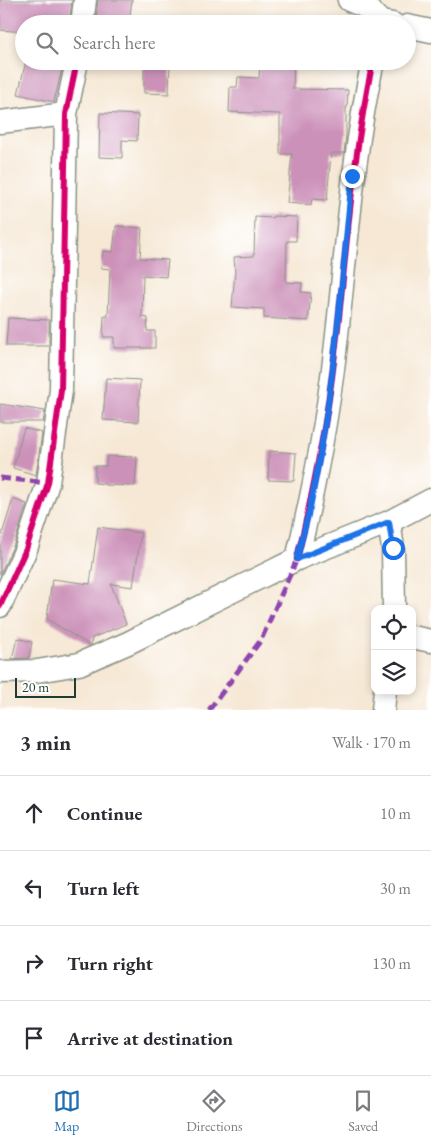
<!DOCTYPE html>
<html lang="en">
<head>
<meta charset="utf-8">
<style>
	body { margin:0; font-family:"EB Garamond",serif; background:#f2f2f3; color:#2b2b33 }
	.controls { position:absolute; right:15px; bottom:15px; display:grid; overflow:hidden; border-radius:10px; box-shadow:0 2px 8px #0003 }
	.controls button { width:45px; height:45px; display:grid; place-items:center; padding:0; border:0; border-bottom:1px solid #e1e1e2; background:#fff; color:#2b2b33; font:25px sans-serif }
	.scale { position:absolute; left:15px; bottom:12px; width:61px; box-sizing:border-box; padding-left:5px; border:2px solid #1f3d34; border-top:0; font-size:14px; line-height:18px; white-space:nowrap; color:#1f3d34; -webkit-text-stroke:4px #fff; paint-order:stroke }
	.stop { position:absolute; width:15px; height:15px; margin:-11px; border:4px solid #1a73e8; border-radius:50%; background:#fff }
	.stop.end { background:#1a73e8; border-color:#fff; box-shadow:0 1px 5px #0008 }
	.list { margin:0; padding:0; list-style:none }
	h2 { display:flex; justify-content:space-between; align-items:center; height:65px; margin:0; padding:0 20px; font-size:21px }
	h2 small { font-size:16px; font-weight:400; color:#7c7c81 }
	.list li { display:grid; grid-template-columns:32px 1fr auto; gap:15px; align-items:center; box-sizing:border-box; height:75px; padding:0 20px; border-top:1px solid #e1e1e2 }
	.list b { display:block; font-size:19px; white-space:nowrap }
	.list em { font-size:16px; font-style:normal; color:#7c7c81 }
	.icon { flex:none; width:28px; height:28px; fill:none; stroke:currentColor; stroke-width:2; stroke-linecap:round; stroke-linejoin:round }
	.map { position:relative; flex:none; width:431px; height:710px; overflow:hidden }
	.search { position:absolute; background:#fff; box-shadow:0 2px 8px #0003; left:15px; right:15px; top:15px; height:55px; display:flex; align-items:center; gap:12px; box-sizing:border-box; padding:0 18px; border-radius:28px; color:#7c7c81; font-size:19px }
	.sheet { height:365px; background:#fff }
	nav { display:flex; justify-content:space-around; align-items:center; box-sizing:border-box; height:70px; border-top:1px solid #e1e1e2; background:#fff; font-size:14px; color:#7c7c81 }
	nav a { display:grid; justify-items:center; gap:2px }
	nav .on { color:#1f6fb2 }
	.map>svg:first-child { display:block }
	.building { fill:#cc91b9 }
	.lines { fill:none; stroke-linecap:round; stroke-linejoin:round }
	.minor-casing { stroke:#8a9284; stroke-width:25 }
	.minor { stroke:#fff; stroke-width:22 }
	.quiet { stroke:#8e44ad; stroke-width:5; stroke-dasharray:10 5; stroke-linecap:butt }
	.cycleway-casing { stroke:#fff; stroke-width:9 }
	.cycleway { stroke:#d6006c; stroke-width:6 }
	.route { stroke:#1a73e8; stroke-width:6 }
</style>
</head>
<body>
<div class="map">
<svg width="431" height="710" viewBox="0 0 431 710">
	<rect width="100%" height="100%" fill="#fff"/>
	<filter id="ink" filterUnits="userSpaceOnUse"><feTurbulence type="fractalNoise" baseFrequency=".02" numOctaves="2"/><feDisplacementMap in="SourceGraphic" scale="10" xChannelSelector="R" yChannelSelector="G"/><feConvolveMatrix kernelMatrix="1 2 1 2 8 2 1 2 1" color-interpolation-filters="sRGB"/></filter>
	<filter id="wash" filterUnits="userSpaceOnUse"><feTurbulence type="fractalNoise" baseFrequency=".0096" numOctaves="4" result="noise"/><feDisplacementMap in="SourceGraphic" scale="20" xChannelSelector="R" yChannelSelector="G"/><feGaussianBlur stdDeviation="1.12" result="paint"/><feColorMatrix in="noise" values="0 0 0 0 0 0 0 0 0 0 0 0 0 0 0 0 0 1.4 0 .05"/><feComposite in="paint" operator="in"/></filter>
	<g filter="url(#wash)">
		<rect width="100%" height="100%" fill="#f6e8d5"/>
		<g id="blocks">
			<path class="building" d="M0,0H72L69,24H24V32L0,30Z
				M98,0H132L129,22L96,18Z
				M26,61H64L54,102L18,94Z
				M144,61H170L169,94L144,93Z
				M260,61H294L293,89L348,90L347,108H346V134L344,153H331L327,200L312,199L311,205L287,203L292,154H280V114L229,112L230,87H237L238,77L259,78Z
				M100,113L138,115L137,141L122,140V158L99,157Z
				M273,216L297,217L296,241H287L286,282L302,283L301,292L311,293L308,321L264,318V309L232,307L235,272L234,257L254,256L255,217L273,218Z
				M116,226L142,228L140,258L168,260L166,277L143,275L142,317L148,318L147,331H155V348H114V337H103L104,316H108L110,269L101,268L103,251L113,252Z
				M8,318L49,320V346H6Z
				M106,378L140,380L138,422L103,420Z
				M0,404L45,411L43,422H0Z
				M24,428L42,433L36,475L13,468Z
				M269,451L296,453L294,481L268,480Z
				M107,456L137,457L135,486L105,485V484L95,483V466H106Z
				M13,499L27,504L14,544L0,574V541Z
				M98,527L141,533L133,587L111,584L126,624L92,638L91,645H89L47,619L52,579L90,584Z
				M17,638L32,642L29,658L12,659Z"/>
		</g>
	</g>
	<g filter="url(#ink)">
		<use href="#blocks" fill-opacity="0" stroke="#8a9284" stroke-width="1"/>
		<g class="lines">
			<defs>
				<path id="minor" d="M349,0L366,7L381,22L393,24
					M82,24L85,0
					M407,26L431,31
					M0,122L66,114
					M389,522L393,548L394,609
					M297,559C315,485 329,411 337,335C347,244 353,152 373,61
					M0,606L26,549L48,483L61,390L66,114L77,61
					M412,637L431,641
					M0,672L37,671L79,664L128,643L297,559L389,522L431,500
					M383,710L385,691"/>
			</defs>
			<use href="#minor" class="minor-casing"/>
			<use href="#minor" class="minor"/>
			<path class="quiet" d="M0,478L48,483
				M209,710L261,640L297,559"/>
			<defs>
				<path id="cycleway" d="M297,559C315,485 329,411 337,335C347,244 353,152 373,61
					M0,606L26,549L48,483L61,390L66,114L77,61"/>
			</defs>
			<use href="#cycleway" class="cycleway-casing"/>
			<use href="#cycleway" class="cycleway"/>
		</g>
	</g>
	<g class="lines" filter="url(#ink)">
		<path class="route" d="M352,176C342,282 334,388 313,492C309,515 302,537 297,559L389,522L393,548"/>
	</g>
</svg>
<div class="controls">
<button><svg class="icon" aria-label="locate" viewBox="0 0 24 24"><circle cx="12" cy="12" r="6"/><path d="M12 2v4M12 18v4M2 12h4M18 12h4"/></svg></button>
<button><svg class="icon" aria-label="layers" viewBox="0 0 24 24"><path d="M12 4l9 5-9 5-9-5zM3 14l9 5 9-5"/></svg></button>
</div>
<div class="scale">20 m</div>
<div class="stop" style="left:393px;top:548px"></div>
<div class="stop end" style="left:352px;top:176px"></div>
<div class="search"><svg class="icon" aria-label="search" viewBox="0 0 24 24"><circle cx="10" cy="10" r="6"/><path d="M15 15l6 6"/></svg>Search here</div>
</div>
<section class="sheet">
<h2>3 min<small>Walk · 170 m</small></h2>
<ul class="list">
<li><svg class="icon" aria-label="ahead" viewBox="0 0 24 24"><path d="M12 20V5M6 11l6-6 6 6"/></svg><div><b>Continue</b></div><em>10 m</em></li>
<li><svg class="icon" aria-label="left" viewBox="0 0 24 24"><path d="M17 20v-9H6M10 6l-5 5 5 5"/></svg><div><b>Turn left</b></div><em>30 m</em></li>
<li><svg class="icon" aria-label="right" viewBox="0 0 24 24"><path d="M7 20v-9h11M14 6l5 5-5 5"/></svg><div><b>Turn right</b></div><em>130 m</em></li>
<li><svg class="icon" aria-label="arrive" viewBox="0 0 24 24"><path d="M6 21V4h12l-3 4 3 4H6"/></svg><div><b>Arrive at destination</b></div></li>
</ul>
</section>
<nav>
<a class="on"><svg class="icon" aria-label="map" viewBox="0 0 24 24"><path d="M3 6l6-2 6 2 6-2v14l-6 2-6-2-6 2zM9 4v14M15 6v14"/></svg>Map</a>
<a><svg class="icon" aria-label="directions" viewBox="0 0 24 24"><path d="M12 3l9 9-9 9-9-9zM9 14v-3h6M13 9l2 2-2 2"/></svg>Directions</a>
<a><svg class="icon" aria-label="saved" viewBox="0 0 24 24"><path d="M7 4h10v16l-5-4-5 4z"/></svg>Saved</a>
</nav>
</body>
</html>
